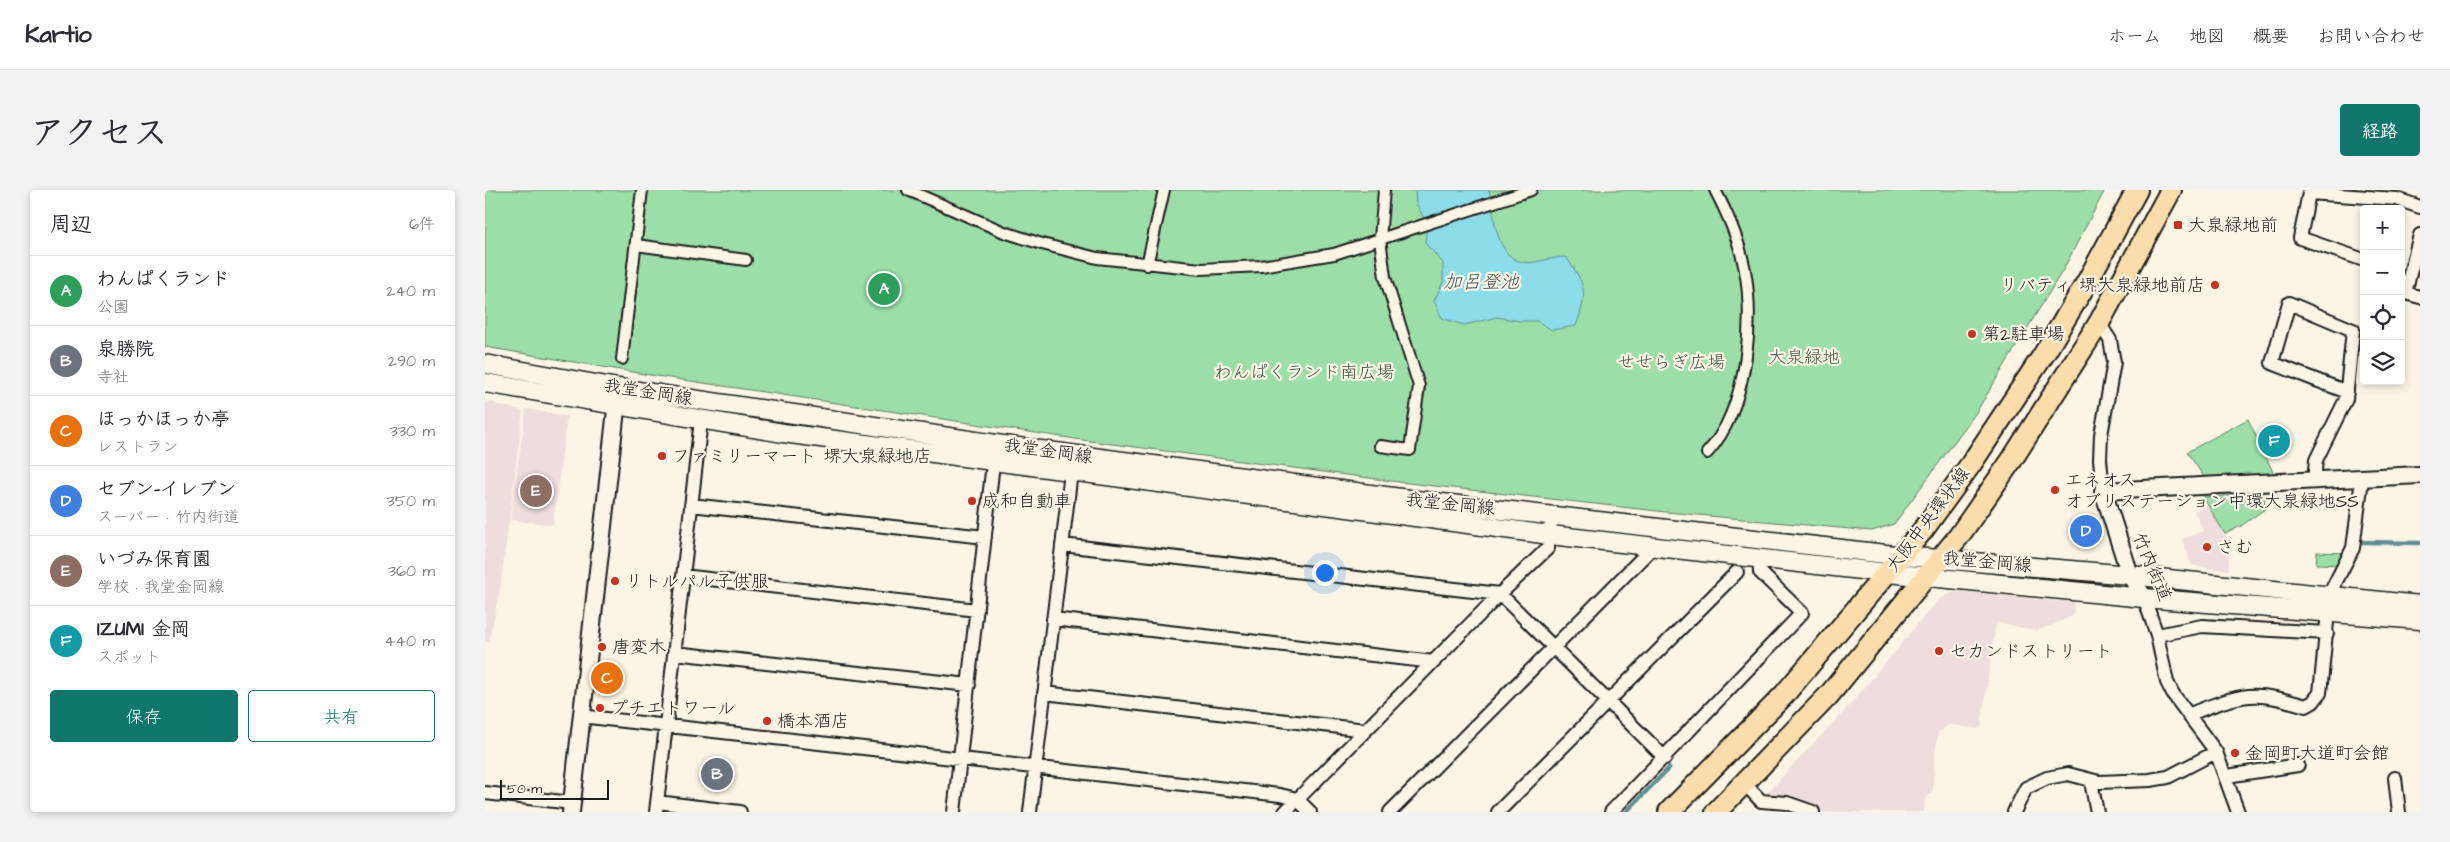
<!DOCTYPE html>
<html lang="ja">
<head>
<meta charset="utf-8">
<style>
	body { margin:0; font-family:"Architects Daughter","Klee One",sans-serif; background:#f2f2f3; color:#2b2b33 }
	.controls { position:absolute; right:15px; top:15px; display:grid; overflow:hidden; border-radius:5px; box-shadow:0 2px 8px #0003 }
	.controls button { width:45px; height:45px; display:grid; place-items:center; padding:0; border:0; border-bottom:1px solid #e1e1e2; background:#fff; color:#2b2b33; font:25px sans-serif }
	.scale { position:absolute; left:15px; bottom:12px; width:109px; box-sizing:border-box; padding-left:5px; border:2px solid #1c1c1c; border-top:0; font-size:14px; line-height:18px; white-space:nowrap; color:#1c1c1c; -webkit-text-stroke:4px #fcf5e5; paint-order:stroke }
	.you { position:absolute; left:839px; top:382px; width:18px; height:18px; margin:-12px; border:4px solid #fff; border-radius:50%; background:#1a73e8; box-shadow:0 0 0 8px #1a73e833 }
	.badge { display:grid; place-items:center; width:32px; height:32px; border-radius:50%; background:#0f766e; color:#fff; font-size:16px; font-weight:700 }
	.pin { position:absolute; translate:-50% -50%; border:2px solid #fff; box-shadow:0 1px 5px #0006 }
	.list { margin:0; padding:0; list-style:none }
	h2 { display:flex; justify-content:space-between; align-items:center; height:65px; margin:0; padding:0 20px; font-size:21px }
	h2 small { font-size:16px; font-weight:400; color:#7c7c81 }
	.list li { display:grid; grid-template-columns:32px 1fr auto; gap:15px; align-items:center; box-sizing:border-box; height:70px; padding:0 20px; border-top:1px solid #e1e1e2 }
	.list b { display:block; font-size:19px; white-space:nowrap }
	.list p { margin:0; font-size:16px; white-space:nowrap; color:#7c7c81 }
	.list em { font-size:16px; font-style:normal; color:#7c7c81 }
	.actions { display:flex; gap:10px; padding:15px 20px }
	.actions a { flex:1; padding:11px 0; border:1px solid #0f766e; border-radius:5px; text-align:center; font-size:18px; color:#0f766e }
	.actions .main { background:#0f766e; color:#fff }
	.icon { flex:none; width:28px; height:28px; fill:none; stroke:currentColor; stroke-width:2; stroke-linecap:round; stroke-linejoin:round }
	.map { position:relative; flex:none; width:1935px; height:622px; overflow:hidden; border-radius:5px }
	header { display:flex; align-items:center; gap:30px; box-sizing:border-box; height:70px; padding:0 25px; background:#fff; border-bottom:1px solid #e1e1e2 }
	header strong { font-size:24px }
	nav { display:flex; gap:28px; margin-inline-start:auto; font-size:18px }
	.intro { display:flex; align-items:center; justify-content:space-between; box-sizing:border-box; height:120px; padding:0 30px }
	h1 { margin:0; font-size:35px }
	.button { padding:12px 22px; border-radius:5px; background:#0f766e; color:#fff; font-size:18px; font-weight:700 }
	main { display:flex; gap:30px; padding:0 30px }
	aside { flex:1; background:#fff; border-radius:5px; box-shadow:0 2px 8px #0003 }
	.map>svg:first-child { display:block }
	.built { fill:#eedddc }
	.green { fill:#9bdea8; stroke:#5c7d62 }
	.water { fill:#8ddce9; stroke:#608f97 }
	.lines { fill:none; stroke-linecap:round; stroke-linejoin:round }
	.stream { stroke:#608f97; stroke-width:4.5 }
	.pedestrian-casing { stroke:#1c1c1c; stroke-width:14 }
	.minor-casing { stroke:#1c1c1c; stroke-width:16 }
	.tertiary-casing { stroke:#1c1c1c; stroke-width:20 }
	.secondary-casing { stroke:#1c1c1c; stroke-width:21 }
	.primary-casing { stroke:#1c1c1c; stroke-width:24 }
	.pedestrian { stroke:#fcf5e5; stroke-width:10 }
	.minor { stroke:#fcf5e5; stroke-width:12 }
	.tertiary { stroke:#fcf5e5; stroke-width:16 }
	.secondary { stroke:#fcf5e5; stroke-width:18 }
	.primary { stroke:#faddab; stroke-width:20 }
	.poi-dot { fill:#c8321e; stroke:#fcf5e5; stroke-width:2 }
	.labels { text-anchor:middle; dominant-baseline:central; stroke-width:4.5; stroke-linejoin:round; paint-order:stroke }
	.poi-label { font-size:18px; fill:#1c1c1c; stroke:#fcf5e5; text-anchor:start }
	.park-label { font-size:18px; fill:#425646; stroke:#fcf5e5 }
	.street-label { font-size:18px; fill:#1c1c1c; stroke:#fcf5e5 }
	.water-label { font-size:19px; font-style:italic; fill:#3e565a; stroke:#fcf5e5 }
</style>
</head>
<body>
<header>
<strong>Kartio</strong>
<nav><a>ホーム</a><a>地図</a><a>概要</a><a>お問い合わせ</a></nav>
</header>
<div class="intro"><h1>アクセス</h1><a class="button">経路</a></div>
<main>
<aside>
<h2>周辺<small>6件</small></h2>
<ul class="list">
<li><span class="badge" style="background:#2e9e5b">A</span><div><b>わんぱくランド</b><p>公園</p></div><em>240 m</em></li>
<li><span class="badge" style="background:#6b7280">B</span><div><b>泉勝院</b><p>寺社</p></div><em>290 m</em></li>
<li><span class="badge" style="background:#e8710a">C</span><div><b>ほっかほっか亭</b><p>レストラン</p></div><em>330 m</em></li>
<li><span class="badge" style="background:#3f7fe0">D</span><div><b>セブン-イレブン</b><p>スーパー · 竹内街道</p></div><em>350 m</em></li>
<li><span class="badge" style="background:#8d6e63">E</span><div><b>いづみ保育園</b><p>学校 · 我堂金岡線</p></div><em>360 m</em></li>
<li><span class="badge" style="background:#0f9aa8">F</span><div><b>IZUMI 金岡</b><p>スポット</p></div><em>440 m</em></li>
</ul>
<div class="actions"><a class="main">保存</a><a>共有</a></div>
</aside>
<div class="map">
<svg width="1935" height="622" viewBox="0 0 1935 622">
	<rect width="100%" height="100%" fill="#fcf5e5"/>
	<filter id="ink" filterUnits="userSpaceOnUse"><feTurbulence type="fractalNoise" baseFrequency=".02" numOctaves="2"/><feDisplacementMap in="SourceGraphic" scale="10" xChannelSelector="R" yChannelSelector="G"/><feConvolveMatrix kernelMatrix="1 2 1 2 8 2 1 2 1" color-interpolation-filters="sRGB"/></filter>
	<g filter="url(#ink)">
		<path class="built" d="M0,211L38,221L16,393L4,452H0Z
			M41,219L82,226L68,335L25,330Z
			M1722,315L1740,344L1744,361V380L1707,376L1697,349L1719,341L1709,321Z
			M1472,401L1589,413L1588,426L1552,441L1511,432L1496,539L1464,535L1453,542L1449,571L1448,601L1440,609L1439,622H1335L1331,617L1279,606L1364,516L1454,409Z"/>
		<path class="green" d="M0,0H1620L1578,80L1490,224L1409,334L1387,341L1181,322L914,292L597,250L165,185L0,157Z
			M1763,229L1789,284L1719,287L1702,262Z
			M1779,304L1780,319L1756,336L1740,344L1718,307Z
			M1832,362L1863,363L1857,375L1831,374Z"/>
		<path class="water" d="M930,0H1004C1010,27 1010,79 1050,72C1061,70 1070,67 1081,67C1101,95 1103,102 1091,136L1067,140L1052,131H1035L1012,127L979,135L957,128L949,111L958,92V73L940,53L942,34L931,13Z"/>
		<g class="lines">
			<path class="stream" d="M1876,352L1935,353
				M1141,622L1184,578"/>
			<defs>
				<path id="pedestrian" d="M423,0L519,42L557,54L612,68L716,79L776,76L849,64L1046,0
					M151,55L261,70
					M662,75L679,0
					M137,169L157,0
					M895,256L925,260L934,196L900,87L895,49L899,0
					M1222,263C1263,219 1272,123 1257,67C1251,43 1241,21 1230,0"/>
				<path id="minor" d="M1935,45L1920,103L1935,107
					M1879,70L1815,48L1824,3L1912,9L1935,17
					M1614,133L1625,150L1629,172L1616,245L1615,269L1618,301
					M1829,292L1831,270L1861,209L1868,140L1804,113L1787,173L1862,202
					M206,315L500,347
					M577,355L1015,404L1180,568
					M198,386L492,420
					M1844,405L1868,358L1877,289
					M1659,408L1672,445L1682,492L1688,504L1731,562L1753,622
					M568,429L949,472
					M1672,445L1717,436L1842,443
					M189,463L484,495
					M559,503L881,540
					M1705,524C1723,517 1744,508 1764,506C1783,504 1803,511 1821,516L1828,512L1835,503L1843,422
					M95,526L795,605L812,609L825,622
					M1742,586L1813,575
					M1910,588L1914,622
					M1606,592L1612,622
					M1259,593L1276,611L1302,613L1328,622
					M0,603L87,613
					M172,612L255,622
					M171,622L216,230
					M469,622L509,264
					M545,622L586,282
					M800,622L1015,404L1063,358L1067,325
					M905,622L1169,356
					M1013,622L1252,382
					M1126,622L1317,423L1275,382L1274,368
					M1529,622L1541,598L1562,588L1583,584L1614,592L1665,590L1683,587L1731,562"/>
				<path id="tertiary" d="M1659,408L1645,385L1618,301L1935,285
					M86,622L133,202"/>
				<path id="secondary" d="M0,174L133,198L511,254L931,310L1418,366L1645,385L1935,415
					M0,193L298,243L1065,345L1403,383L1659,408L1935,430"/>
				<path id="primary" d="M1184,622L1298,506L1438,340L1486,274L1559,164L1602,92L1652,0
					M1231,622L1344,505L1474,346L1526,271L1614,133L1686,0"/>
			</defs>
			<use href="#pedestrian" class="pedestrian-casing"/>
			<use href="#minor" class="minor-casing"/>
			<use href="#tertiary" class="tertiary-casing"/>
			<use href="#secondary" class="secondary-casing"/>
			<use href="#primary" class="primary-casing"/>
			<use href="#pedestrian" class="pedestrian"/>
			<use href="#minor" class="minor"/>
			<use href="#tertiary" class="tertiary"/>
			<use href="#secondary" class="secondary"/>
			<use href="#primary" class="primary"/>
		</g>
	</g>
	<g class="poi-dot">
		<rect x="1688" y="30" width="10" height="10" rx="2.5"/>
		<circle cx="1730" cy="95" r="5"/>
		<circle cx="1487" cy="144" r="5"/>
		<circle cx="177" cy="266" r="5"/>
		<circle cx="1570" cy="300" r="5"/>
		<circle cx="487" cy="311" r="5"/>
		<circle cx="1722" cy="357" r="5"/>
		<circle cx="130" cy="391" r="5"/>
		<circle cx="117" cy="457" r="5"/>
		<circle cx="1454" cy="461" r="5"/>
		<circle cx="115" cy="518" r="5"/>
		<circle cx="282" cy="531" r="5"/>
		<circle cx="1750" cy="563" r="5"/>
	</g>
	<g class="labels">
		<g class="poi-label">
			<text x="1703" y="35">大泉緑地前</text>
			<text x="1720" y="95" text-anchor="end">リバティ 堺大泉緑地前店</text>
			<text x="1497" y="144">第2駐車場</text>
			<text x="187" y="266">ファミリーマート 堺大泉緑地店</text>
			<text x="1580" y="290">エネオス<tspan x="1580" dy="21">オブリステーション中環大泉緑地SS</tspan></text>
			<text x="497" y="311">成和自動車</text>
			<text x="1732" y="357">さむ</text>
			<text x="140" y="391">リトルパル子供服</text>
			<text x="127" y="457">唐変木</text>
			<text x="1464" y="461">セカンドストリート</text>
			<text x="125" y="518">プチエトワール</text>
			<text x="292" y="531">橋本酒店</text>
			<text x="1760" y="563">金岡町大道町会館</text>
		</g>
		<g class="park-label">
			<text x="1319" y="167">大泉緑地</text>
			<text x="1186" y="172">せせらぎ広場</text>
			<text x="819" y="182">わんぱくランド南広場</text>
		</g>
		<g class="street-label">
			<text transform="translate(163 202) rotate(9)">我堂金岡線</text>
			<text transform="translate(563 261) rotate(8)">我堂金岡線</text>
			<text transform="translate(965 314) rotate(6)">我堂金岡線</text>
			<text transform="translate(1443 330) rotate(-53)">大阪中央環状線</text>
			<text transform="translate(1502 372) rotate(5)">我堂金岡線</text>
			<text transform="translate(1667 377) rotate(67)">竹内街道</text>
		</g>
		<g class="water-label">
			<text x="996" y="92">加呂登池</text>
		</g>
	</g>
</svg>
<div class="controls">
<button>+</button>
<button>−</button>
<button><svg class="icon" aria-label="locate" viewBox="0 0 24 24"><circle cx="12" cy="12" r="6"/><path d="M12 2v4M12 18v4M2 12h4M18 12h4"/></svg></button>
<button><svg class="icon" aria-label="layers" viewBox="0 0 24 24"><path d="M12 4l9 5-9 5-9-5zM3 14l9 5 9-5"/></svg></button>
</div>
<div class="scale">50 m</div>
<div class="you"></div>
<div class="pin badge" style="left:399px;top:99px;background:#2e9e5b">A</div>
<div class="pin badge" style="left:232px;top:584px;background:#6b7280">B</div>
<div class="pin badge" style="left:122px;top:488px;background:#e8710a">C</div>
<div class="pin badge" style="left:1601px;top:341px;background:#3f7fe0">D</div>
<div class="pin badge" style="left:51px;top:301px;background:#8d6e63">E</div>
<div class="pin badge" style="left:1789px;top:251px;background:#0f9aa8">F</div>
</div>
</main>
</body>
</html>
